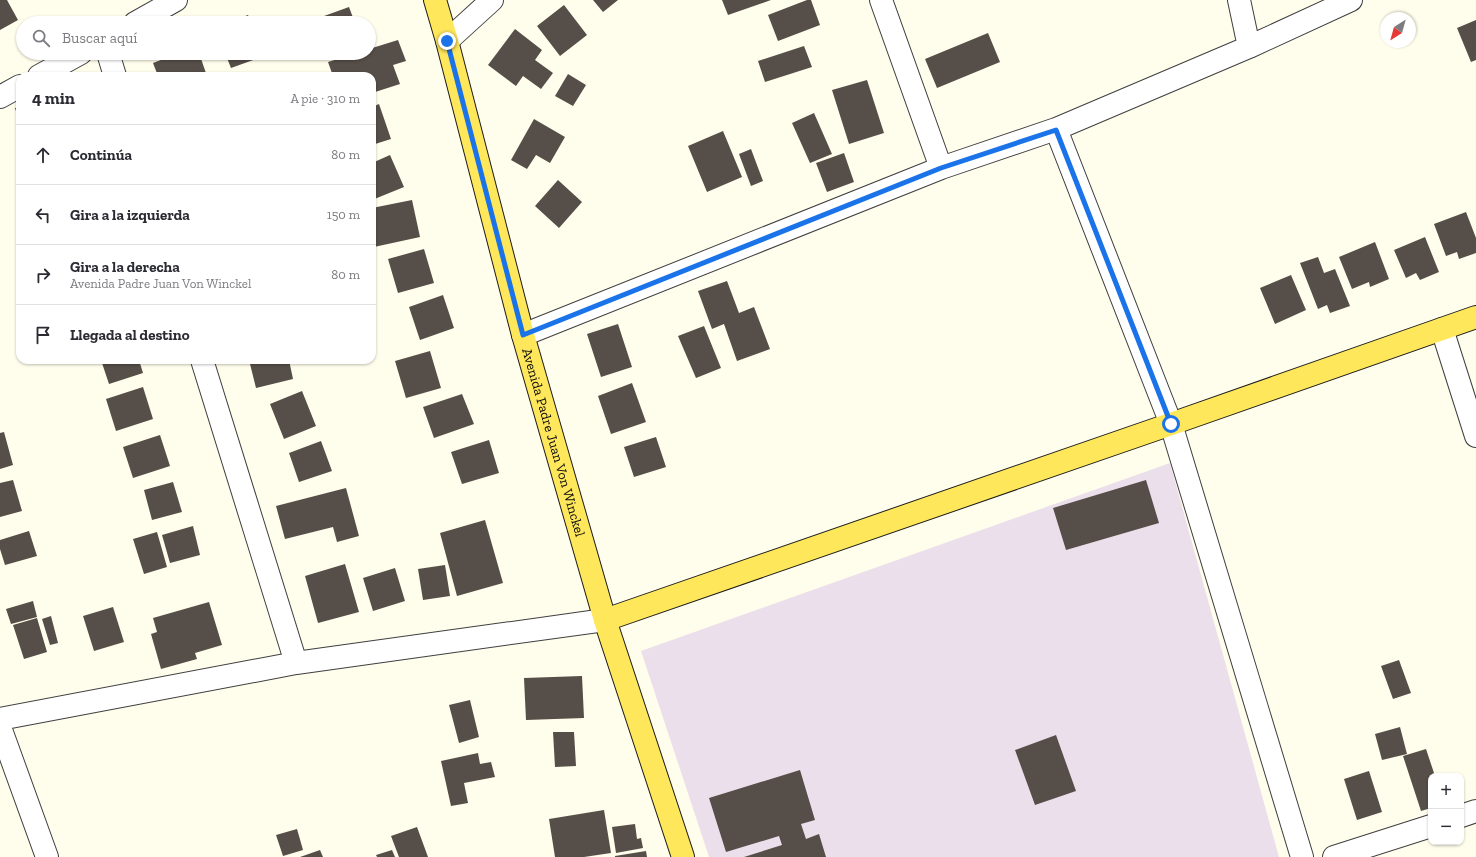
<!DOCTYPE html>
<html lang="es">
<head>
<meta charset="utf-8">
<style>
	body { margin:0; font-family:"Zilla Slab",serif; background:#f2f2f3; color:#2b2b33 }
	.controls { position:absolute; right:12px; bottom:12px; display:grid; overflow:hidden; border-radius:8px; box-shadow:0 1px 3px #0004 }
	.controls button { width:36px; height:36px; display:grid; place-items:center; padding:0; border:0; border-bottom:1px solid #e1e1e2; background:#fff; color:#2b2b33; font:20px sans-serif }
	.compass { position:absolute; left:1380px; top:12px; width:36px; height:36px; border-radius:50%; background:#fff; box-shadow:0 1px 3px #0004; rotate:217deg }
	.stop { position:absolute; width:12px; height:12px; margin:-9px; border:3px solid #1a73e8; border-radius:50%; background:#fff }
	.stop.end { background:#1a73e8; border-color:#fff; box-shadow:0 1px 4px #0008 }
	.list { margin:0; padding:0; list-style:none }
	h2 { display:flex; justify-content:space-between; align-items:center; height:52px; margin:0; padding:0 16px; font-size:17px }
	h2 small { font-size:13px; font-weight:400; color:#7c7c81 }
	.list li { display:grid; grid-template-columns:26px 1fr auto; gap:12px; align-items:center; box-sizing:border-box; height:60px; padding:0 16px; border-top:1px solid #e1e1e2 }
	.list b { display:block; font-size:15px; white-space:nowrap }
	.list p { margin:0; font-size:13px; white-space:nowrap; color:#7c7c81 }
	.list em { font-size:13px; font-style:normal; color:#7c7c81 }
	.icon { flex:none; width:22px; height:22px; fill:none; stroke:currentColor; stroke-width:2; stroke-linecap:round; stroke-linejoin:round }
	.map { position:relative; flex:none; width:1476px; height:857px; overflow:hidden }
	.search { position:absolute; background:#fff; box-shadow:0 1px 3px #0004; left:16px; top:16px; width:360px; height:44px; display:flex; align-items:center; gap:10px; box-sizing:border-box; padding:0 14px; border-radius:22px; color:#7c7c81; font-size:15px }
	.panel { position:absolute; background:#fff; box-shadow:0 1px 3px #0004; left:16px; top:72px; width:360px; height:292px; border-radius:12px }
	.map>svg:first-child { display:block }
	.industrial { fill:#ecdfec }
	.building { fill:#564e48 }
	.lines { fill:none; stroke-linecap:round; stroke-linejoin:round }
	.minor-casing { stroke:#3f3f3f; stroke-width:24 }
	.major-casing { stroke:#1d1d1d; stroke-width:24 }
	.minor { stroke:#fff; stroke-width:22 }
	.major { stroke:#ffe75b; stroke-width:22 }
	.route { stroke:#1a73e8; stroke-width:5 }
	.labels { text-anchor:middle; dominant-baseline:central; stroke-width:4; stroke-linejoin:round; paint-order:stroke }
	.street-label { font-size:14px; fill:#0c0c0c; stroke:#fff }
</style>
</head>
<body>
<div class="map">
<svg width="1476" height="857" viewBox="0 0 1476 857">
	<rect width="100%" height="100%" fill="#fffdeb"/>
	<path class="industrial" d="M1170,463L1279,857H709L641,651Z"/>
	<path class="building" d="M0,0H7L18,20L0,30Z
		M593,0H618L603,12Z
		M722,0H771L728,15Z
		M807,0H811L820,25L778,41L768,15Z
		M564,5L587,35L560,56L537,26Z
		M349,7L355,23H314L313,20Z
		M248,15L251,23H226Z
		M1476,20V60L1471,62L1457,28Z
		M515,29L542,50L535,60L553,73L541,89L523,76L516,86L488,65Z
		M988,33L1000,62L937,88L925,59Z
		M398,40L406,61L393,65L400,84L372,93V76H333L328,62L357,53H369V49Z
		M804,46L812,67L765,82L758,61Z
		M179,53H199L207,76H158L153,63Z
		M225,53H262L264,56L231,68Z
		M325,53H337L326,57Z
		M568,74L586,85L573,106L555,96Z
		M867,80L884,133L849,144L832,90Z
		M379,104L391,139L372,145V107Z
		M20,107V124L15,108Z
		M814,113L832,154L810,163L792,123Z
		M534,119L565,137L550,163L536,155L527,169L511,160Z
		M723,131L742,177L707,192L688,146Z
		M751,149L763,181L751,186L739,154Z
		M844,153L854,182L827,192L816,163Z
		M390,155L404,187L372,200V163Z
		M558,180L582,202L559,228L535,206Z
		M412,200L420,237L374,247L372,237V208Z
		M1466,212L1476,238V253L1459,259L1457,252L1446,256L1434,224Z
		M1425,237L1439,272L1420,280L1416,273L1406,278L1394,250Z
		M1375,242L1389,279L1370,287L1369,282L1352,289L1339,257Z
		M424,249L434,283L398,293L388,259Z
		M1318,257L1324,273L1335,269L1350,306L1330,313L1327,305L1318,309L1300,263Z
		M1291,275L1306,310L1275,324L1260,288Z
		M727,281L739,313L754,307L770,349L737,361L724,324L712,329L698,291Z
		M443,295L454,328L420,340L409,307Z
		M618,324L632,367L601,377L587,334Z
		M704,326L721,368L696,378L678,336Z
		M430,351L441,388L406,398L395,361Z
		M101,360H139L143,373L109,384Z
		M249,360H289L293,379L256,388Z
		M632,383L646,422L611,434L598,396Z
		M143,387L153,419L116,431L106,399Z
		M302,391L316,426L284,439L270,404Z
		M462,394L474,424L434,438L423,407Z
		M4,432L13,465L0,469V433Z
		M160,435L170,466L133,478L123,447Z
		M656,437L666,467L634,477L624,447Z
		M489,440L499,473L462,484L451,452Z
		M321,441L332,471L299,482L289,453Z
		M13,480L22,511L0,517V483Z
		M1146,480L1159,523L1066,550L1053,508Z
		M173,482L182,512L152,520L144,490Z
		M346,488L359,536L337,542L333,527L285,539L276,506Z
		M485,520L503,583L457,596L440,533Z
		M193,526L200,555L170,563L162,535Z
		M29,531L37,556L5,565L0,549V540Z
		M157,532L167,567L144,574L133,539Z
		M345,564L359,612L318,623L305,576Z
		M445,565L450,596L423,600L418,569Z
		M395,568L405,601L373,611L363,578Z
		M33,601L37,617L11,624L6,609Z
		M209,602L222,645L195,653L197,659L161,669L151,634L157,632L153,618Z
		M113,607L124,642L94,651L83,616Z
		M51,616L58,643L50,645L42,619Z
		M37,618L47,652L24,659L13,625Z
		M1399,660L1411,693L1393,699L1381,666Z
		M582,676L584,718L526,720L524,678Z
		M470,700L479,737L459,743L449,705Z
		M1400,727L1407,754L1382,760L1375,734Z
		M553,732H574L576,766L555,767Z
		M1056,735L1076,791L1035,805L1015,750Z
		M1426,749L1435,776H1431V808L1421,811L1403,756Z
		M478,753L480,764L491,762L495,777L464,783L468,803L451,806L441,761Z
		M800,770L815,820L801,824L806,839L819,834L826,857H744L782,845L779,836L726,852L709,798Z
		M1369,771L1382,812L1357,820L1344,779Z
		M604,810L611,853L584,857H555L549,819Z
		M635,824L637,839L641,838L643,848L616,853L612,827Z
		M417,827L428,857H399L391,836Z
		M297,829L303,850L283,856L276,835Z
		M320,850L323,857H300Z
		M392,850L395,857H377L376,855Z
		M646,851L647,857H615V856Z"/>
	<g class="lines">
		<defs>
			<path id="minor" d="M881,0L941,168
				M1239,0L1249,47
				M135,23L176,0
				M447,41L492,0
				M108,53L115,76
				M39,76L81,53
				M0,97L20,86
				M1056,129L1171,424L1302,857
				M1442,329L1476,436
				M523,335L941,168L1056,129L1249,47L1351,0
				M202,360L296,663
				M0,719L296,663L605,620
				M0,727L47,857
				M1461,816L1476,811
				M1334,857L1431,826"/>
			<g id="major">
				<path id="s1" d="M435,0L447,41L523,335L605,620L683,857"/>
				<path d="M605,620L1171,424L1476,317"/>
			</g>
		</defs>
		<use href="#minor" class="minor-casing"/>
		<use href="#major" class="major-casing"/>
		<use href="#minor" class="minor"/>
		<use href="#major" class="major"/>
	</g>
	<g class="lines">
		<path class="route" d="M447,41L523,335L941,168L1056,130L1171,424"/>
	</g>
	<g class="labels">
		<g class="street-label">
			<text stroke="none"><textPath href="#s1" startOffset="458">Avenida Padre Juan Von Winckel</textPath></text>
		</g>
	</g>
</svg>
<div class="controls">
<button>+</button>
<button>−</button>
</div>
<svg class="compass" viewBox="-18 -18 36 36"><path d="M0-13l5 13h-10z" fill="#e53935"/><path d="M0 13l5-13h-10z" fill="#7c7c81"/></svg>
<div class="stop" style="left:1171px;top:424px"></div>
<div class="stop end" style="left:447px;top:41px"></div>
<div class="search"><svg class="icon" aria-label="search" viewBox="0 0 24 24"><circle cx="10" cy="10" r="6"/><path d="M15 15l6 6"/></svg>Buscar aquí</div>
<section class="panel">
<h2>4 min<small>A pie · 310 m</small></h2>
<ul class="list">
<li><svg class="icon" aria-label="ahead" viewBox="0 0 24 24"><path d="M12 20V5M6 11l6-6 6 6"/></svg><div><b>Continúa</b></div><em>80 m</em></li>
<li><svg class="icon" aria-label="left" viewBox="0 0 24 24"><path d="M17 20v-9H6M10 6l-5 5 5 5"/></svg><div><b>Gira a la izquierda</b></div><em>150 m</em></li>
<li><svg class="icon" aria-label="right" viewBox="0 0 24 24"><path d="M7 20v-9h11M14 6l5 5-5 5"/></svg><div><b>Gira a la derecha</b><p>Avenida Padre Juan Von Winckel</p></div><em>80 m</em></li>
<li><svg class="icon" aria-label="arrive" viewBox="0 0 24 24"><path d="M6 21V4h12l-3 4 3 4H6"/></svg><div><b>Llegada al destino</b></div></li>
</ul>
</section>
</div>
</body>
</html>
